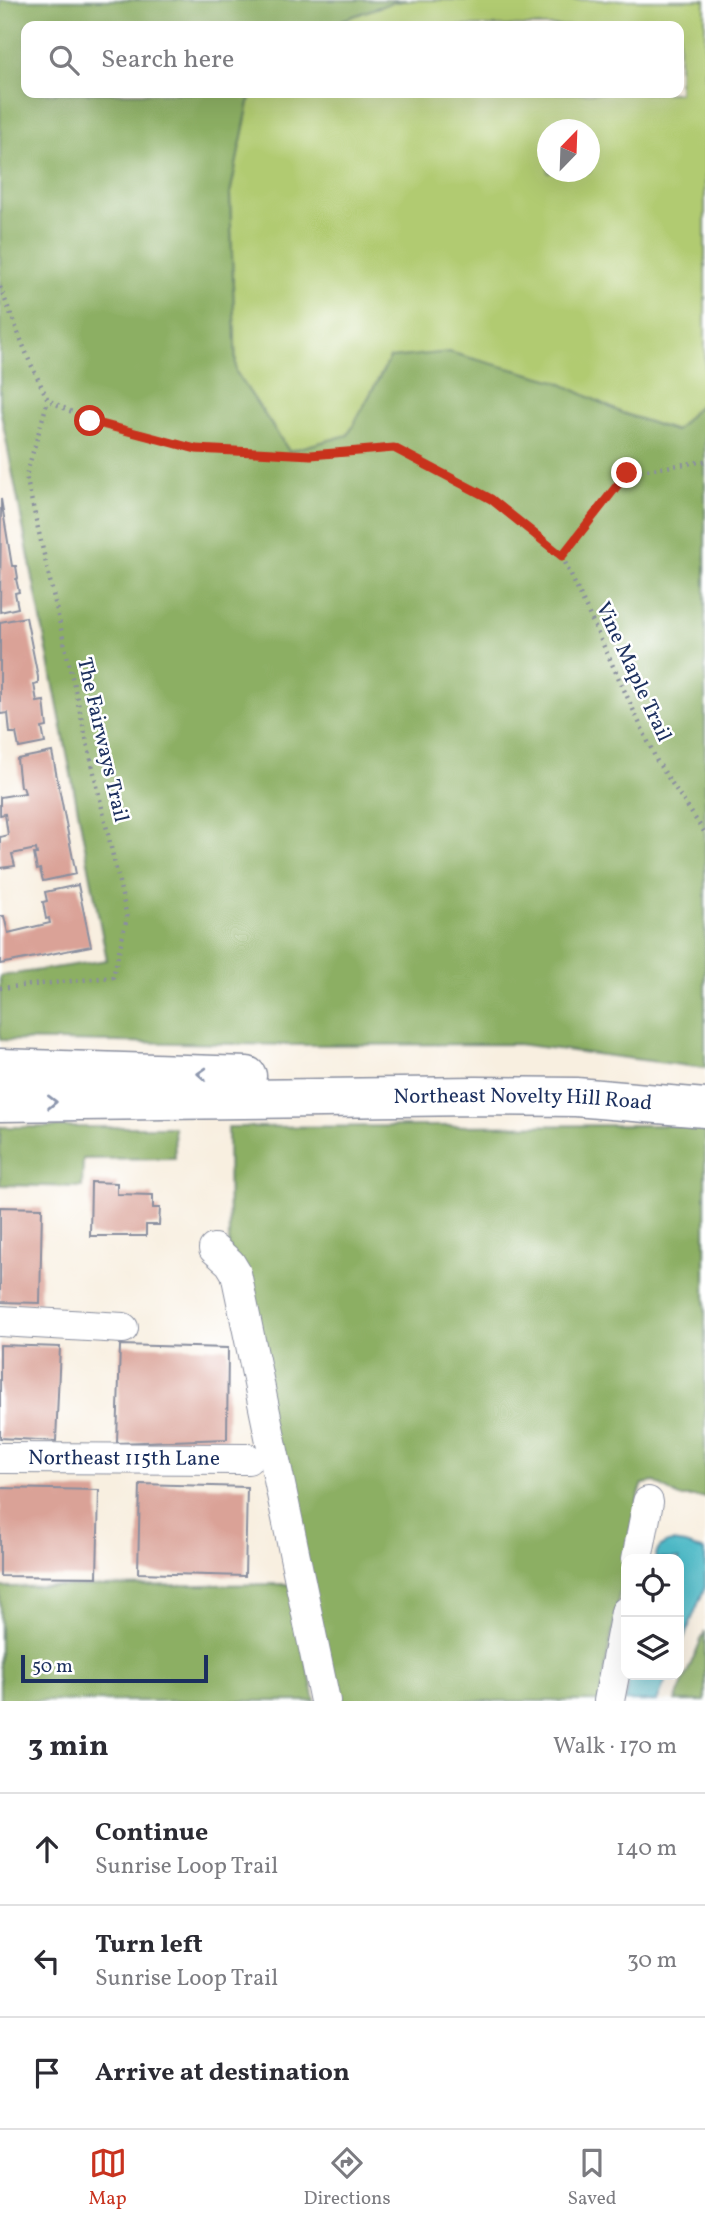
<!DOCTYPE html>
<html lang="en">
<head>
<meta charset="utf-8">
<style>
	body { margin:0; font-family:Vollkorn,serif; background:#f7f7f7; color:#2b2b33 }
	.controls { position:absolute; right:21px; bottom:21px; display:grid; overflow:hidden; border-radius:14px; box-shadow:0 7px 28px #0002 }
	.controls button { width:63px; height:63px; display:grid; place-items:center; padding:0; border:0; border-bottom:2px solid #e1e1e2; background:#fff; color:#2b2b33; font:35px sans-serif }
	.compass { position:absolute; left:537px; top:119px; width:63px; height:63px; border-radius:50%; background:#fff; box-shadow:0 7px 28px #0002; rotate:23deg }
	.scale { position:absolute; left:21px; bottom:18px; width:187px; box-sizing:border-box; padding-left:7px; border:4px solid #1b2f5e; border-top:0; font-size:19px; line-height:24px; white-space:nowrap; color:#1b2f5e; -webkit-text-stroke:5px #fff; paint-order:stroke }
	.stop { position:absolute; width:21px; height:21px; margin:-16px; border:5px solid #c8321e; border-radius:50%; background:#fff }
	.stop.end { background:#c8321e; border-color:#fff; box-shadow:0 2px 7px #0008 }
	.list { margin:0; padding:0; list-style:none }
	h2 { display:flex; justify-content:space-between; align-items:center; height:91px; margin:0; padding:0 28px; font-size:30px }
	h2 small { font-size:23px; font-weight:400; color:#7c7c81 }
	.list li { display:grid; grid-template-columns:46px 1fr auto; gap:21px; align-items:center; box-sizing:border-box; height:112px; padding:0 28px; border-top:2px solid #e1e1e2 }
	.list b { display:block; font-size:26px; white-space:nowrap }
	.list p { margin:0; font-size:23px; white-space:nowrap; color:#7c7c81 }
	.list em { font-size:23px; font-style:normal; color:#7c7c81 }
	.icon { flex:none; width:38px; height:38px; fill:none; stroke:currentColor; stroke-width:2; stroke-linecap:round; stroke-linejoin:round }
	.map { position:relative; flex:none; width:705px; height:1701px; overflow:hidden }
	.search { position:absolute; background:#fff; box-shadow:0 7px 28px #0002; left:21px; right:21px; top:21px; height:77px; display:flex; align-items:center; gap:18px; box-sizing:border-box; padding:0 24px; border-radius:14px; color:#7c7c81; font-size:26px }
	.sheet { height:427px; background:#fff }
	nav { display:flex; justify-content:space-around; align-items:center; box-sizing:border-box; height:98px; border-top:2px solid #e1e1e2; background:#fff; font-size:19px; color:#7c7c81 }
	nav a { display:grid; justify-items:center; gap:4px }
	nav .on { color:#c8321e }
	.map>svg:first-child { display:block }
	.green { fill:#b1cb71; stroke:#667d68; stroke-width:2; fill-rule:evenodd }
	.forest { fill:#8caf63; stroke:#546f60; stroke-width:2 }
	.water { fill:#4dbac7; stroke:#347492; stroke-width:2 }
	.building { fill:#daa297 }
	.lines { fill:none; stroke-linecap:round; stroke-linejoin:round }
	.minor-casing { stroke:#8a8f9f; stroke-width:32 }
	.major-casing { stroke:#8a8f9f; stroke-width:41 }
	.path { stroke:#8a8f9f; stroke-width:4.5; stroke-dasharray:2 5; stroke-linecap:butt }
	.minor { stroke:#fff; stroke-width:30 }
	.major { stroke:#fff; stroke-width:38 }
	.oneway { stroke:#8d97ae }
	.route { stroke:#c8321e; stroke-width:9 }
	.labels { text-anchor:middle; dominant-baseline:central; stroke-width:5; stroke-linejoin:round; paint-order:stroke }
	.street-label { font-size:21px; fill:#1b2f5e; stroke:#fff }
</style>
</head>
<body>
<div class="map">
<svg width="705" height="1701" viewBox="0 0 705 1701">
	<rect width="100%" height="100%" fill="#fff"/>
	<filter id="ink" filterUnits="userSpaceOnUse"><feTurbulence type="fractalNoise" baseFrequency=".0143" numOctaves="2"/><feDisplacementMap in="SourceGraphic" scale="14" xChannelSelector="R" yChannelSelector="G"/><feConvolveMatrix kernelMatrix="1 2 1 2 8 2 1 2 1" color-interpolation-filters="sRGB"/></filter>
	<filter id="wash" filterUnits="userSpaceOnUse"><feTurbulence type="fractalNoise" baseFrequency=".00686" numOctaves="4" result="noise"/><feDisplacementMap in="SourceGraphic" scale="28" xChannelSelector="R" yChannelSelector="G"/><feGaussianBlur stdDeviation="1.57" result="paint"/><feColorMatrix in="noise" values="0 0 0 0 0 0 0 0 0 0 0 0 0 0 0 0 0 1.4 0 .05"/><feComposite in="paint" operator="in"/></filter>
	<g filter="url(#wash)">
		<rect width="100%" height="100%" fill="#f8efe0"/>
		<path class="green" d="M414,0H705V399L676,431L622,413L390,358L348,435L289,451L236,372L230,194L251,93H679V26H325L393,2ZM548,130H590V172H548Z"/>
		<path class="forest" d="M0,0H414L393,2L325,26H26V93H251L230,194L236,372L289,451L348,435L390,358L449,352L556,381L622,413L675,431L705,399V1068L517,1044L294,1045L0,1040V976L107,960L0,408Z
			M662,1125L705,1127V1497H679L655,1482L643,1484L638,1497L599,1701H336L229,1246L228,1127Z
			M0,1127H174L175,1158L83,1159L82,1187L0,1185Z
			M291,1584L315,1701H0V1587Z
			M705,1631V1701H675Z"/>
		<path class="water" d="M672,1542L685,1544L705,1551V1587L679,1650V1559H655C657,1549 661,1544 672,1542Z
			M630,1675H668L657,1701H625Z"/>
		<g id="blocks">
			<path class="building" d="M1,499L12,566H16L18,578L16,579L19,592L15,593L18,608L0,612Z
				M26,617L38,677V683L34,684L37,702L44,701L47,727L42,728L45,743L19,748L16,733H10L8,713L0,714V622Z
				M52,752L76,874L43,881L40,869L37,870L34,854H37L36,849L12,854L15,866L0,868V837L8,835L5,814L0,815V797L25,793L23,787H20L17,759Z
				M78,885L91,946L0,964V916H4L8,933L50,923L49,918L46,919L43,902L47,901L45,892Z
				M91,1182L117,1183V1194L153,1195V1208H160L159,1225H146V1236H90Z
				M0,1207L42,1208L40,1303L0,1302Z
				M0,1345L60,1347L56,1441L0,1438Z
				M120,1345L228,1348L227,1439L117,1443Z
				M140,1484L247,1487L245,1576L138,1573Z
				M0,1488L99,1490L97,1577L0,1576Z"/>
		</g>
	</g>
	<g filter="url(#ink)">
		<use href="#blocks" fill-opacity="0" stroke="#8a8f9f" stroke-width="2"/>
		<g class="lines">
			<defs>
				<g id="minor">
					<path d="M214,1249L230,1263L236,1273L325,1701"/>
					<path d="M0,1321L123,1328"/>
					<path id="s1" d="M0,1458L248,1459"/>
					<path d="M637,1559L648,1502"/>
					<path d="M609,1701L626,1612"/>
				</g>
				<g id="major">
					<path d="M0,1068L247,1076"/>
					<path id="s2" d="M0,1102L476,1096L576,1097L705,1108"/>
				</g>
			</defs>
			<use href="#minor" class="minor-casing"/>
			<use href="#major" class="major-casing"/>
			<path class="path" d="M0,287L29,360L48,400L90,421L196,449L311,455L394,448L491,499L562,556L657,761L705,833
				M562,556L627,473L705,461
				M0,988L113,977L127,917L26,476L48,400"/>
			<use href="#minor" class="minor"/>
			<use href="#major" class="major"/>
		</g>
		<defs><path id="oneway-chevron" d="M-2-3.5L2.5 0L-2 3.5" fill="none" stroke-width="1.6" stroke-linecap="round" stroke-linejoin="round" transform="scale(1.75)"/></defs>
		<g class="oneway">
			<use href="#oneway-chevron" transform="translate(202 1074) rotate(-177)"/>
			<use href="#oneway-chevron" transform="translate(52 1102) rotate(-1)"/>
		</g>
	</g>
	<g class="lines" filter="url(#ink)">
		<path class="route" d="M90,421L196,449L311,455L394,448L491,499L562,556L627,473"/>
	</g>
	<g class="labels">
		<g class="street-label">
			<text transform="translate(633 672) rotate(65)">Vine Maple Trail</text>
			<text transform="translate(102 740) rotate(77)">The Fairways Trail</text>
			<text stroke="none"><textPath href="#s2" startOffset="523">Northeast Novelty Hill Road</textPath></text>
			<text stroke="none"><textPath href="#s1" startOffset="124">Northeast 115th Lane</textPath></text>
		</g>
	</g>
</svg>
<div class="controls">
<button><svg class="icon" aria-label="locate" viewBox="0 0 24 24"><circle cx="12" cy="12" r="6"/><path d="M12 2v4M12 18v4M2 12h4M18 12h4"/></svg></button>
<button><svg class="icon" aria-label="layers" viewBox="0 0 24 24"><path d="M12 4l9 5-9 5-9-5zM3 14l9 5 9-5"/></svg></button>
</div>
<svg class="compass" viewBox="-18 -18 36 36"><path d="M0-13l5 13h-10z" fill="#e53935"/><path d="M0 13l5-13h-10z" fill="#7c7c81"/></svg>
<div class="scale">50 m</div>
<div class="stop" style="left:90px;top:421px"></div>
<div class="stop end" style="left:627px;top:473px"></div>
<div class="search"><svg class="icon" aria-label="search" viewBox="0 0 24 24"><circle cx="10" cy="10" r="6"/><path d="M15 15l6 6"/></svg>Search here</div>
</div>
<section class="sheet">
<h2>3 min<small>Walk · 170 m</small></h2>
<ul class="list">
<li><svg class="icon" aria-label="ahead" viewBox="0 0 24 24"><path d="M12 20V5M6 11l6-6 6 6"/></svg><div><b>Continue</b><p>Sunrise Loop Trail</p></div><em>140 m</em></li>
<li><svg class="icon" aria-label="left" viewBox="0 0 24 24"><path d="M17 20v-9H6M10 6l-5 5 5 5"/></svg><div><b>Turn left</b><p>Sunrise Loop Trail</p></div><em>30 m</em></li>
<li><svg class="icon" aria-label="arrive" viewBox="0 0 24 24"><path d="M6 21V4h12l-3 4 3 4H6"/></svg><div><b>Arrive at destination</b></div></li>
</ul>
</section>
<nav>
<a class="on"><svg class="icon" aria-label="map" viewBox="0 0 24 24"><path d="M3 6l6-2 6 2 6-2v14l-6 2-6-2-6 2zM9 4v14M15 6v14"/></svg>Map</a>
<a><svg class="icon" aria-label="directions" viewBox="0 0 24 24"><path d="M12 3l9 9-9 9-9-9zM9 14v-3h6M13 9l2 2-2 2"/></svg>Directions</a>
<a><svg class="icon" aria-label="saved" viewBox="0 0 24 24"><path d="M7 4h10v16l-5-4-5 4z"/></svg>Saved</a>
</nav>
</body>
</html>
